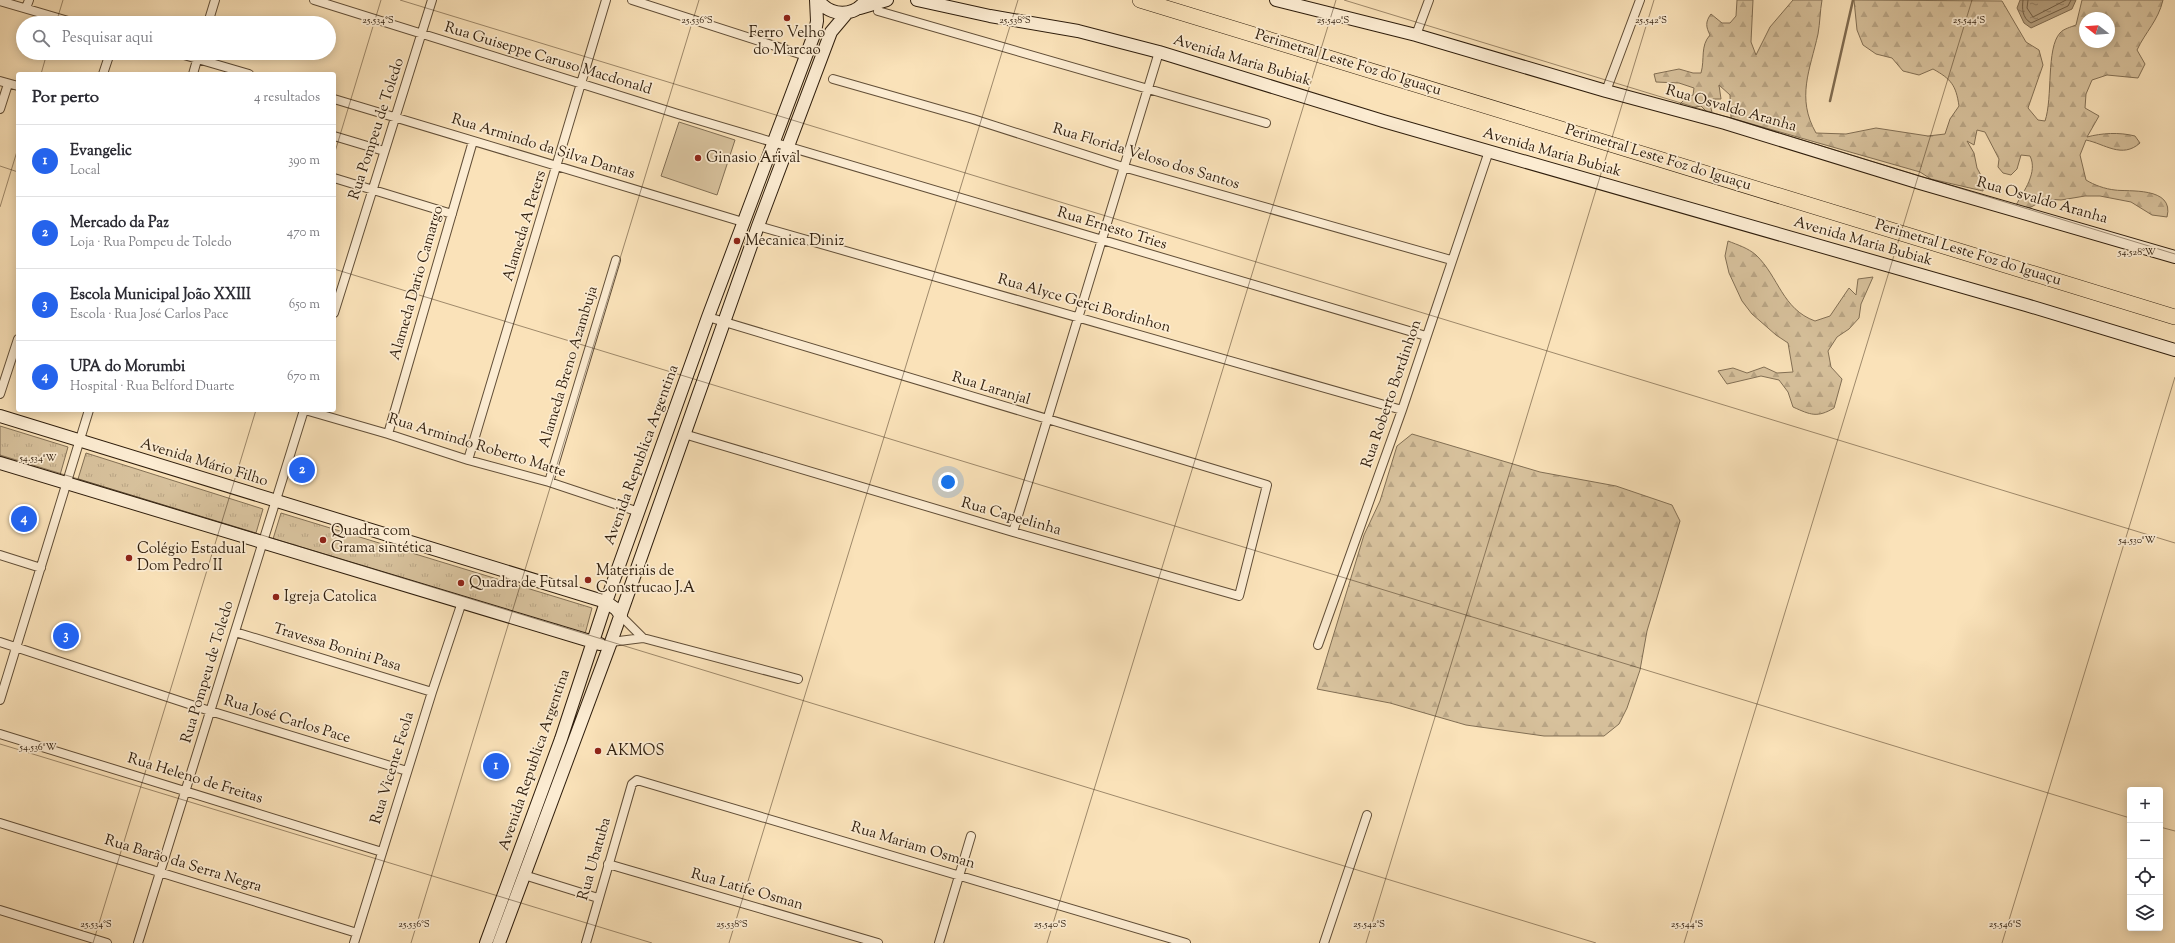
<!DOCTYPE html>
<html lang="pt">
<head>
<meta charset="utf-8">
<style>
	body { margin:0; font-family:"Sorts Mill Goudy",serif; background:#f7f7f7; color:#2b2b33 }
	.controls { position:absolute; right:12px; bottom:12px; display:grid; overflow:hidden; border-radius:4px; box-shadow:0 2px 10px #0003 }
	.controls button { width:36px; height:36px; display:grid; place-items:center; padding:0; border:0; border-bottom:1px solid #e1e1e2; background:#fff; color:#2b2b33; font:20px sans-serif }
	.compass { position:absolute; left:2079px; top:12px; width:36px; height:36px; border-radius:50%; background:#fff; box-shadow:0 2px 10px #0003; rotate:287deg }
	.you { position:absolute; left:948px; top:482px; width:14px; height:14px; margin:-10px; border:3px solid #fff; border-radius:50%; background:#1a73e8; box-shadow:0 0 0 6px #1a73e833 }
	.badge { display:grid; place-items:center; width:26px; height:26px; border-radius:50%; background:#2563eb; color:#fff; font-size:13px; font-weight:700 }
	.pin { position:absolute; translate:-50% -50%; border:2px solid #fff; box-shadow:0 1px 4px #0006 }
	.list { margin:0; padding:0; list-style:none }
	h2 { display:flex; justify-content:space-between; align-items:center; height:52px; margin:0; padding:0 16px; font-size:17px }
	h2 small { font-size:13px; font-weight:400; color:#7c7c81 }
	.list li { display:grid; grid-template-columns:26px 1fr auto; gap:12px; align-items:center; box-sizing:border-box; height:72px; padding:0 16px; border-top:1px solid #e1e1e2 }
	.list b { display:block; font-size:15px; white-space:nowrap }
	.list p { margin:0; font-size:13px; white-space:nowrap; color:#7c7c81 }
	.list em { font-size:13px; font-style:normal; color:#7c7c81 }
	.icon { flex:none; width:22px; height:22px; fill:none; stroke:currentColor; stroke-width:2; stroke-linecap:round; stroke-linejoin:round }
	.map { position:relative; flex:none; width:2175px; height:943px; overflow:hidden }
	.search { position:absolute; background:#fff; box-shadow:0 2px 10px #0003; left:16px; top:16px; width:320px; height:44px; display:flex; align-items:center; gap:10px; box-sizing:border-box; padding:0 14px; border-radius:22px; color:#7c7c81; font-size:15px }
	.panel { position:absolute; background:#fff; box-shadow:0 2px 10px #0003; left:16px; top:72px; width:320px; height:340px; border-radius:4px }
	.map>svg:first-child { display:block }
	.forest { fill:url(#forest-firs); stroke:#826f54; fill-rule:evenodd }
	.park { fill:url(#park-tufts); stroke:#826f54 }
	.pitch { fill:#d7c19c; stroke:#826f54 }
	.water { fill:url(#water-ripples); stroke:#7f6b50 }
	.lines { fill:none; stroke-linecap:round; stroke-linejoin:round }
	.shore { stroke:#725e45; stroke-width:1 }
	.stream { stroke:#7f6b50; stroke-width:2.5 }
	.street-casing { stroke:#614e37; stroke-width:10 }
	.secondary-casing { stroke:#2e1d0c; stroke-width:14 }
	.highway-casing { stroke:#2e1d0c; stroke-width:16 }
	.street { stroke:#fcecd2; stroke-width:8 }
	.secondary { stroke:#fcecd2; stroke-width:12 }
	.highway { stroke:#fae2b9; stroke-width:15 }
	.ticks { fill:none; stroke:#2e1d0c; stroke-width:1; stroke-opacity:0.45 }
	.poi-dot { fill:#8f2418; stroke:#fcecd2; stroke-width:1.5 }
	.labels { text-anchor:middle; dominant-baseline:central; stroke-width:3.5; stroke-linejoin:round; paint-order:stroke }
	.poi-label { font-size:15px; fill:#2e1d0c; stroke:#fcecd2; text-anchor:start }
	.street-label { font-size:15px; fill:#2e1d0c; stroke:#fcecd2 }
	.ticks-label { font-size:10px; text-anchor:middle; fill:#2e1d0c; stroke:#fcecd2; stroke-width:3.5; stroke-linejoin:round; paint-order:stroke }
</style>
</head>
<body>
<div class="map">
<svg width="2175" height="943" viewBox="0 0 2175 943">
	<defs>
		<pattern id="forest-firs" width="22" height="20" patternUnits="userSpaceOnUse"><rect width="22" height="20" fill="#d7c19c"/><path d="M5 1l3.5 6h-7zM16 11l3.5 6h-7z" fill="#b9a585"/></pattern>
		<pattern id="park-tufts" width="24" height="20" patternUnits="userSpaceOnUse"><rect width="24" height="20" fill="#d7c19c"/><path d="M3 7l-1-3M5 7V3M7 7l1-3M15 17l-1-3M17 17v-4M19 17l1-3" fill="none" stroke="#b9a585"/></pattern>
		<pattern id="water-ripples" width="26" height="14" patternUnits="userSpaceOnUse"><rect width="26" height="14" fill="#b59f7e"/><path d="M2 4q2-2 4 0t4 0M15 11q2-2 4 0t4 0" fill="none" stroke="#948166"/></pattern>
	</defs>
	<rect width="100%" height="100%" fill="#fae2b9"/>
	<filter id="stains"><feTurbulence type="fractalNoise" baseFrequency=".005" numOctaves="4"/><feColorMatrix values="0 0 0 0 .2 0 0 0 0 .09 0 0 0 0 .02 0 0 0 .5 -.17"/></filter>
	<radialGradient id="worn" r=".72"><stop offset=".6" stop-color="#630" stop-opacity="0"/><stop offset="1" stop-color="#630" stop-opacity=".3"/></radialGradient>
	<path class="forest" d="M1737,0H1753L1751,42L1756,55L1770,27L1793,0H1822C1820,11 1820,23 1818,34C1810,70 1796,98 1816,133L1846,134L1876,128L1928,136L1945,134L1950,119L1959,106C1956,85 1951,79 1933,69L1919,75L1903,71L1892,58L1876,54L1863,45L1857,30L1854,0L2002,1L2026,42L2039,50L2043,65L2028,108L2038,120L2045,121C2053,98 2046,48 2060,33C2063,29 2071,27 2076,25L2082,0H2163C2158,21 2146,31 2137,50L2145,64L2138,78L2107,75L2092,80L2086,94L2085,108L2099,116L2087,137C2102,133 2119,132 2135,136L2140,143C2122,159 2105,144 2086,140L2080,155L2086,180C2094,185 2105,189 2115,190C2127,192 2175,186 2167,217L2152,215L2131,202L2100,196H2085L2061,200L2046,199L2031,207L2024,209L2016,205C2024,191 2038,172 2030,156L2021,155L2017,169L2011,175L2003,173L1998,167L1999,159L1985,132L1977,130L1974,145L1967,141L1974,153L1977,168L1984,181L1983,191L1931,179L1920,172L1731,118L1730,95L1719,85L1721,99H1713L1710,105L1712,112L1709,114L1701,106L1686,109L1680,104L1686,98L1693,95L1694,88L1679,83L1656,82L1654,74L1679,69L1693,73H1701C1705,59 1700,46 1710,35C1706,27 1705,22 1711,14L1722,23H1730L1736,16ZM2085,18H2109V42H2085Z
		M1728,241C1738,245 1748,248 1756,255C1779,277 1782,309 1815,321L1830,316L1849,288L1856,295L1858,279L1873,277L1861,304L1859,318L1849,329L1837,337L1828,351L1831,367L1842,379L1834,408C1817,418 1811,415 1793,407L1788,392L1779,380L1761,376L1727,384L1718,371L1733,368L1747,373L1764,367L1777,373L1793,372L1788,343L1776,335L1752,314L1742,301L1729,273L1725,256Z
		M1412,434L1540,472L1616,486L1672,505L1680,521L1647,631L1640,670L1627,708L1619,724L1604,736H1544L1466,725L1390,703L1317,689L1364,535L1380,501L1397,446Z"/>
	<path class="park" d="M0,426L68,447L60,475L0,456Z
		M86,453L263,509L256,533L78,479Z
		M281,513L592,608L585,634L273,539Z"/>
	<path class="pitch" d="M679,122L735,140L717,195L661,176Z"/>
	<path class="water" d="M2020,0H2076L2072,9L2031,28L2024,23L2017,8Z"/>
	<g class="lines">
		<path class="shore" d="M2023,0C2022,8 2022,18 2031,23L2068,6L2071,0
			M2028,0L2027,8L2033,17L2066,0"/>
		<path class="stream" d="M1830,101L1853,0"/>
		<defs>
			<path id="street" d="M314,0L678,114L1426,336
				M632,0L806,56
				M0,1L75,23
				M26,8L29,0
				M878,11L1266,123
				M208,23L215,0
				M1416,35L1429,0
				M177,53L249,74
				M103,74L110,53
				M193,74L199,53
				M833,79L973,119L1123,167L1451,260
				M0,81L18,86
				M1606,91L1640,0
				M334,99L743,222
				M0,109L8,84
				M334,136L384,151
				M334,178L452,214
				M758,226L1402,410
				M334,313L432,0
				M0,394L18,339
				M305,410L388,434L468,460L549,482L639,512
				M388,434L473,141
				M684,434L1013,532L1239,596L1267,485L708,317
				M468,460L606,0
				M549,482L616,260
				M1013,532L1159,52
				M0,555L41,568
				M621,616L643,638
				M235,632L432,692
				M0,642L210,711L407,771
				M611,642L643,638L798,679
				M1318,645L1402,410L1489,151
				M0,700L89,410
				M0,734L382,852
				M0,823L357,933
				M608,864L878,943
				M524,875L598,898
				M0,910L107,943
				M138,943L304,410
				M354,943L432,692L462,602
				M586,943L632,784L637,780L1186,943
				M939,943L971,836
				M1324,943L1367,815"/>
			<path id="secondary" d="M818,0C831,17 854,17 866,0
				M917,0L990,16L1078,31L1159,52L1383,121L2026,305L2175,350
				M1276,0L1416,35L1606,91L1725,123L1920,183L2175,257
				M860,8L887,0
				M0,416L606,602L616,609L621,616
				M0,463L600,644
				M486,943L561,739L606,602L708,317L815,32L817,21L816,0
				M499,943L611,642L758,226L831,32L847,13"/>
			<path id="highway" d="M1140,0L2175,317"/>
		</defs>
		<use href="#street" class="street-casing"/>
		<use href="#secondary" class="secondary-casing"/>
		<use href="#highway" class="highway-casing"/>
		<use href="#street" class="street"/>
		<use href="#secondary" class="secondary"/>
		<use href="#highway" class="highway"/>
	</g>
	<path class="ticks" d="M400,0L2175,543M1344,0L2175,254M56,23L63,0M41,74L47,53M334,155L381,0M0,166L18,172M0,207L18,148M334,269L2130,818M0,455L1596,943M0,744L652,943M2160,827L2175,831M93,943L256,410M411,943L699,0M729,943L1018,0M1047,943L1336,0M1366,943L1654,0M1684,943L1972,0M2002,943L2175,377"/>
	<g class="poi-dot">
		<circle cx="787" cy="18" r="4"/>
		<circle cx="698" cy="158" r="4"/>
		<circle cx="737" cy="241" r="4"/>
		<circle cx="323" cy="540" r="4"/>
		<circle cx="129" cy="558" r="4"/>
		<circle cx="588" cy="580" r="4"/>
		<circle cx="461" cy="583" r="4"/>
		<circle cx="276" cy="597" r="4"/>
		<circle cx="598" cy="751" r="4"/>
	</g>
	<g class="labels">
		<g class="poi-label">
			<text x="787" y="33" text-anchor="middle">Ferro Velho<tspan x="787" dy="17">do Marcao</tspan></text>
			<text x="706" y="158">Ginasio Arival</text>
			<text x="745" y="241">Mecanica Diniz</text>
			<text x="331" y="531">Quadra com<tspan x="331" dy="17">Grama sintética</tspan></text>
			<text x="137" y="549">Colégio Estadual<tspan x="137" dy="17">Dom Pedro II</tspan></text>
			<text x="596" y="571">Materiais de<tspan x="596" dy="17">Construcao J.A</tspan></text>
			<text x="469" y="583">Quadra de Futsal</text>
			<text x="284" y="597">Igreja Catolica</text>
			<text x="606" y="751">AKMOS</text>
		</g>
		<g class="street-label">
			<text transform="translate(548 59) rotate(17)">Rua Guiseppe Caruso Macdonald</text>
			<text transform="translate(1242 61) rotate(17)">Avenida Maria Bubiak</text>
			<text transform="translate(1348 63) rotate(17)">Perimetral Leste Foz do Iguaçu</text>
			<text transform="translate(1731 109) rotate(16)">Rua Osvaldo Aranha</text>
			<text transform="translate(377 129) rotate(-72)">Rua Pompeu de Toledo</text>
			<text transform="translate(543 147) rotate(17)">Rua Armindo da Silva Dantas</text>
			<text transform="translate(1552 153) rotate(16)">Avenida Maria Bubiak</text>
			<text transform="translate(1146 157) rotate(17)">Rua Florida Veloso dos Santos</text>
			<text transform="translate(1658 158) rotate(17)">Perimetral Leste Foz do Iguaçu</text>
			<text transform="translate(2042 201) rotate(16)">Rua Osvaldo Aranha</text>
			<text transform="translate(525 226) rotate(-73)">Alameda A Peters</text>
			<text transform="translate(1112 229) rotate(17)">Rua Ernesto Tries</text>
			<text transform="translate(1863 242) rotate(16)">Avenida Maria Bubiak</text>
			<text transform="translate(1968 253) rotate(17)">Perimetral Leste Foz do Iguaçu</text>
			<text transform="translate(417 283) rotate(-74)">Alameda Dario Camargo</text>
			<text transform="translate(1084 304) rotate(16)">Rua Alyce Gerci Bordinhon</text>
			<text transform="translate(569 367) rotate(-73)">Alameda Breno Azambuja</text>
			<text transform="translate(991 389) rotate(17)">Rua Laranjal</text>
			<text transform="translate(1392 394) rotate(-71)">Rua Roberto Bordinhon</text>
			<text transform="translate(477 446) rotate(17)">Rua Armindo Roberto Matte</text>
			<text transform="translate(642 455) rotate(-70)">Avenida Republica Argentina</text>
			<text transform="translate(204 463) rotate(17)">Avenida Mário Filho</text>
			<text transform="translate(1011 517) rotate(16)">Rua Capeelinha</text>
			<text transform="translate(337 648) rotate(17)">Travessa Bonini Pasa</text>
			<text transform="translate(208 672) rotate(-73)">Rua Pompeu de Toledo</text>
			<text transform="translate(287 720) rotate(17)">Rua José Carlos Pace</text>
			<text transform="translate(535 760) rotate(-71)">Avenida Republica Argentina</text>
			<text transform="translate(393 768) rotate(-73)">Rua Vicente Feola</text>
			<text transform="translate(195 779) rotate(17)">Rua Heleno de Freitas</text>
			<text transform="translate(913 846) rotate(17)">Rua Mariam Osman</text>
			<text transform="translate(595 859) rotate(-74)">Rua Ubatuba</text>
			<text transform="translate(183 864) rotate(17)">Rua Barão da Serra Negra</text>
			<text transform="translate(747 890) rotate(16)">Rua Latife Osman</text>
		</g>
	</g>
	<g class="ticks-label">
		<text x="378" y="23">25.534°S</text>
		<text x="697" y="23">25.536°S</text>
		<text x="1015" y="23">25.538°S</text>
		<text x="1333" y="23">25.540°S</text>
		<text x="1651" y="23">25.542°S</text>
		<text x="1969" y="23">25.544°S</text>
		<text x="2137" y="255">54.528°W</text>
		<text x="38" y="461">54.534°W</text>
		<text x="2137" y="543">54.530°W</text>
		<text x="38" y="750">54.536°W</text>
		<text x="96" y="927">25.534°S</text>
		<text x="414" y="927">25.536°S</text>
		<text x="732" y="927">25.538°S</text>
		<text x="1050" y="927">25.540°S</text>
		<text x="1369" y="927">25.542°S</text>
		<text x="1687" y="927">25.544°S</text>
		<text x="2005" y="927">25.546°S</text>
	</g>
	<rect width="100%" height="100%" filter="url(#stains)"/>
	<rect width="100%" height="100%" fill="url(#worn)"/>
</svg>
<div class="controls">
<button>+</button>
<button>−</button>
<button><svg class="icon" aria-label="locate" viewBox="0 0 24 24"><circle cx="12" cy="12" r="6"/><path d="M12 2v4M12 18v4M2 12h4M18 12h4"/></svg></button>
<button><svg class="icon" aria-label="layers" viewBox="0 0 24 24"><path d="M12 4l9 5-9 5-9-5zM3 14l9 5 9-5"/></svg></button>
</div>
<svg class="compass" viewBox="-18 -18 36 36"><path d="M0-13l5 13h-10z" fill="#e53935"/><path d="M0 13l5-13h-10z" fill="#7c7c81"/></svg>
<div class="you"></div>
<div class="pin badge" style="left:496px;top:766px">1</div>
<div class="pin badge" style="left:302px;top:470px">2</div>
<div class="pin badge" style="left:66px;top:636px">3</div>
<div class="pin badge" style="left:24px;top:519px">4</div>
<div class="search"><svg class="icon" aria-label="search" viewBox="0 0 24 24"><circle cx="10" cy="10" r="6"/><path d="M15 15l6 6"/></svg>Pesquisar aqui</div>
<section class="panel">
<h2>Por perto<small>4 resultados</small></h2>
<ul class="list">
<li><span class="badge">1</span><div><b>Evangelic</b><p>Local</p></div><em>390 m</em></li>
<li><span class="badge">2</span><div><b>Mercado da Paz</b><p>Loja · Rua Pompeu de Toledo</p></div><em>470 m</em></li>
<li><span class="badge">3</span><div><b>Escola Municipal João XXIII</b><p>Escola · Rua José Carlos Pace</p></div><em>650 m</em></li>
<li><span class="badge">4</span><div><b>UPA do Morumbi</b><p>Hospital · Rua Belford Duarte</p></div><em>670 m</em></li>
</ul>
</section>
</div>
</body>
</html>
